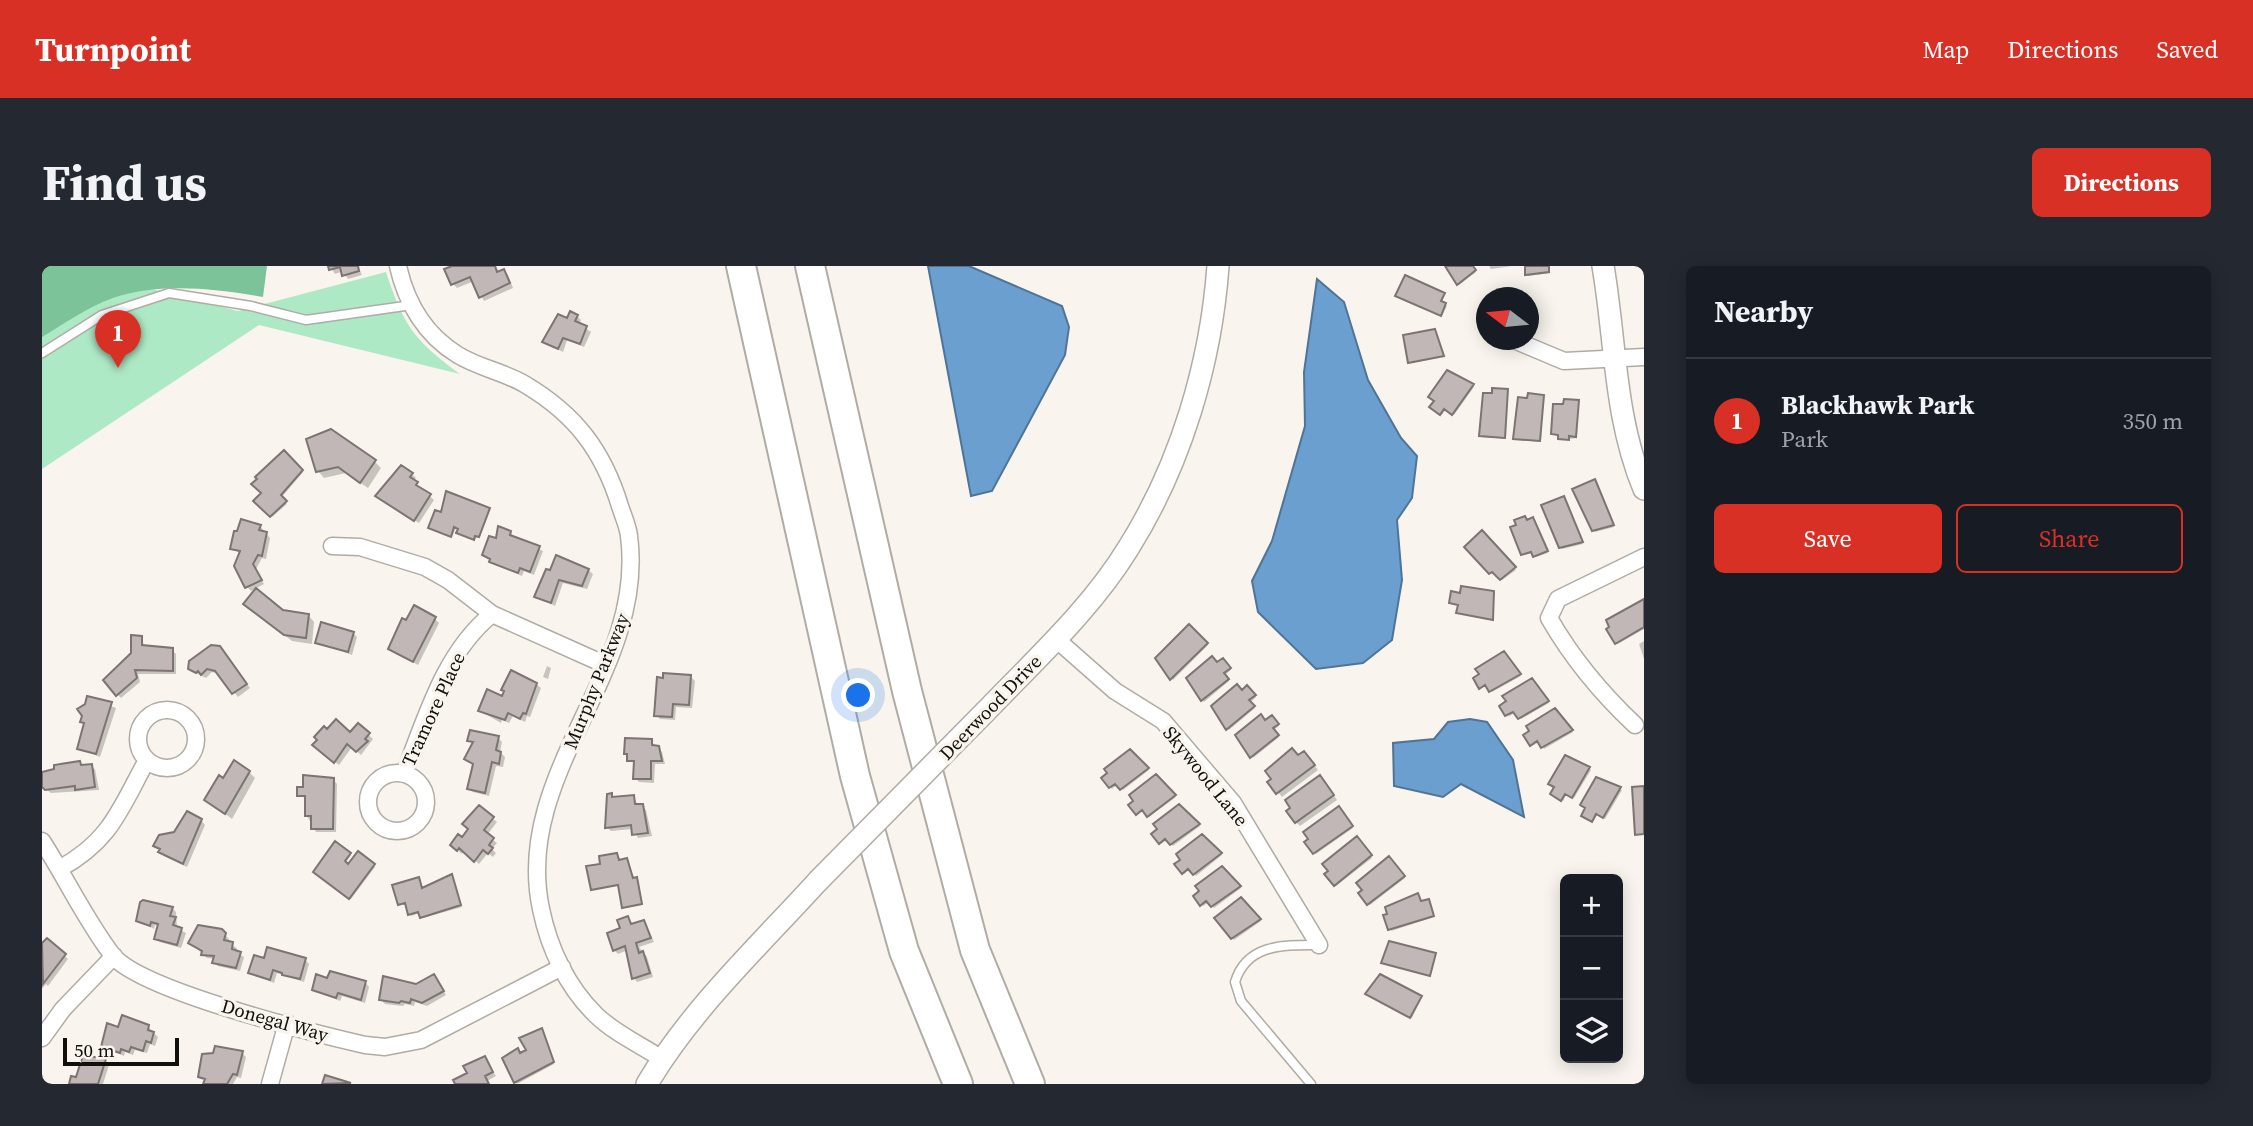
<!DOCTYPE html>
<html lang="en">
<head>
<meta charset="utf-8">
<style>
	body { margin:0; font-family:"Source Serif 4",serif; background:#242831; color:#f1f3f6 }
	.controls { position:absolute; right:21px; bottom:21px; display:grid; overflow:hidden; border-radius:10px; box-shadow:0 4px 18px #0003 }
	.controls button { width:63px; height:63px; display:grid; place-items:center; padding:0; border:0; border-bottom:2px solid #363941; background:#171b24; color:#f1f3f6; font:35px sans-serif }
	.compass { position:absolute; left:1434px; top:21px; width:63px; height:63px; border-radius:50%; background:#171b24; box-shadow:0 4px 18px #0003; rotate:286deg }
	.scale { position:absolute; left:21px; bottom:18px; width:116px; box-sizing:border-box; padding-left:7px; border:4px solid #11100d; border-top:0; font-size:19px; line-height:24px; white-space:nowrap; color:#11100d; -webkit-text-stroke:5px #f9f5ee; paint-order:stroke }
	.you { position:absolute; left:817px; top:430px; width:24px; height:24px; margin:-18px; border:5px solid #fff; border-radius:50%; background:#1a73e8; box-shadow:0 0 0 10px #1a73e833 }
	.badge { display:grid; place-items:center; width:46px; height:46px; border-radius:50%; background:#d93025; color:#fff; font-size:23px; font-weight:700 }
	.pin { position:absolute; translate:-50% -58px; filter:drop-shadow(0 2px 4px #0008) }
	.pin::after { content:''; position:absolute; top:37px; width:24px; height:21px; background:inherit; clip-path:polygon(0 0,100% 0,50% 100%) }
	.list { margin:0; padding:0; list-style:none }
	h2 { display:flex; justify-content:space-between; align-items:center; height:91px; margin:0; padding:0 28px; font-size:30px }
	h2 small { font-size:23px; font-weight:400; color:#9ea1a6 }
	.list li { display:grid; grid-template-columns:46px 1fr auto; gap:21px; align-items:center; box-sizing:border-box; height:126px; padding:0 28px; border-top:2px solid #363941 }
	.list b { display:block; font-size:26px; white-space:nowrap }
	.list p { margin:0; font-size:23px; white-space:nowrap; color:#9ea1a6 }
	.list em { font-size:23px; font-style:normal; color:#9ea1a6 }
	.actions { display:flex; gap:14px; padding:21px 28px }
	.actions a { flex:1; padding:16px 0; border:2px solid #d93025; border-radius:10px; text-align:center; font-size:24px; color:#d93025 }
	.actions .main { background:#d93025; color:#fff }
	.icon { flex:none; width:38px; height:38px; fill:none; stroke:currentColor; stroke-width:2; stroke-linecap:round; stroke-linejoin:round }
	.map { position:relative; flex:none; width:1602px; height:818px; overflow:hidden; border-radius:10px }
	header { display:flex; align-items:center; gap:42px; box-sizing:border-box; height:98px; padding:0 35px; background:#d93025; color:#fff }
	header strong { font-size:33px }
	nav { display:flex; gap:38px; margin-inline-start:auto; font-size:24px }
	.intro { display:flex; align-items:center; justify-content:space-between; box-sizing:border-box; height:168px; padding:0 42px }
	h1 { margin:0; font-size:49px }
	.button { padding:18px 32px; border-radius:10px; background:#d93025; color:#fff; font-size:24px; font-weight:700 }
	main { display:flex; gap:42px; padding:0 42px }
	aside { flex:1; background:#171b24; border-radius:10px; box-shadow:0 4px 18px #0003 }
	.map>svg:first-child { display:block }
	.green { fill:#aee9c5 }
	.forest { fill:#7dc39a }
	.water { fill:#6a9fd0; stroke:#4f7496; stroke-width:2 }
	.shadow { fill:#0003 }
	.building { fill:#c0b7b6; stroke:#7c7473; stroke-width:2 }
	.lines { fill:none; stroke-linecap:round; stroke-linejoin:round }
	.lane-casing { stroke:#b0aca5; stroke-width:11 }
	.street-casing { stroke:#b0aca5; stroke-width:19 }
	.secondary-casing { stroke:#b0aca5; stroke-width:24 }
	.highway-casing { stroke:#b0aca5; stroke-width:32 }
	.lane { stroke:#fff; stroke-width:8 }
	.street { stroke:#fff; stroke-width:16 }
	.secondary { stroke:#fff; stroke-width:21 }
	.highway { stroke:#fff; stroke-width:28 }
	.secondary-bridge-casing { stroke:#b0aca5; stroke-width:24; stroke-linecap:butt }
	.secondary-bridge { stroke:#fff; stroke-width:21 }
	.labels { text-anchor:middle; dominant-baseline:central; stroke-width:7; stroke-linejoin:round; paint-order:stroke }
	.street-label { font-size:19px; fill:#11100d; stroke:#f9f5ee }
</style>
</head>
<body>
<header>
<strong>Turnpoint</strong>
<nav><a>Map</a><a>Directions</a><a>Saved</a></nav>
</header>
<div class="intro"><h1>Find us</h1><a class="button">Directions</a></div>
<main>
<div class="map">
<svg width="1602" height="818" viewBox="0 0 1602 818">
	<rect width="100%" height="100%" fill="#f9f5ee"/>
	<path class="green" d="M31,3L196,45L344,6C362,60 371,73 418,108L217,59L0,203V10Z"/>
	<path class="forest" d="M0,0H225L221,31C173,23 118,16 71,32C47,40 22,58 0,71Z"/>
	<path class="water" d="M886,0H927L1020,40L1027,61L1023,89L950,225L929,230Z
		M1275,13L1302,36L1326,114L1359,172L1375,190L1370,232L1355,254L1360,314L1350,374L1321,397L1274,403L1216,346L1210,315L1230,275L1263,160L1262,106Z
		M1428,453L1445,456L1471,494L1482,551L1419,518L1401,531L1352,520L1351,477L1392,473L1406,456Z"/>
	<path class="shadow" d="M288,0H316L320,9L306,13L301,5L293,8Z
		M414,0H454L457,7L462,5L466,9L471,22L442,35L432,15L415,22L411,18Z
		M1405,0H1430L1434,6L1417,19Z
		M1447,0H1470L1449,3Z
		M1484,0H1508V7L1486,10Z
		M1402,29L1400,37L1405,40L1400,50L1357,31Z
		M535,50L539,54L537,58L549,66L542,81L525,74L521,86L502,76Z
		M1394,66L1403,91L1369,97L1368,96Z
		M1419,111L1432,121L1412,149L1404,143L1400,149L1391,142Z
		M1465,125L1464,173L1440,171L1439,169Z
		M1501,130L1499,176L1475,174L1473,172Z
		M1536,136L1535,172L1519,174L1518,169L1510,167Z
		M266,174L333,196L339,202L326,222L304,207L282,212L276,205Z
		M242,186L261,206L239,232L245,238L230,251L213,235L221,227Z
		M370,208L374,212L371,216L392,234L377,257L339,233Z
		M1555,217L1572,261L1553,266L1551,264Z
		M1523,233L1541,278L1520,283L1519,281Z
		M447,243L438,271L435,270L433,274L418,268L414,262L410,271L390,263L400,248Z
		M200,255L218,260L228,272L224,293L220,292L214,303L222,318L209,325L205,321L199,288L190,282Z
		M1492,255L1506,287L1494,291L1491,287L1481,288Z
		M468,266L472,272L501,285L492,309L482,305L480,310L454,299L442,289L455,274Z
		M1440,267L1474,304L1460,314L1452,306L1450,308L1425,281Z
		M546,304L551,308L545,323L521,317L513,340L494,330L509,307Z
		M1602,335V363L1576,378L1574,377Z
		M210,344L266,349L272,356L270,378L250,375Z
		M393,353L397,357L376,399L348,383L365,356Z
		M1147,360L1166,379L1131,414L1115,392Z
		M311,367L315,371L310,389L275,376Z
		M99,371L103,381L130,384L134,388V408H96L98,416L79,432L75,428Z
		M1602,375V393L1597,378Z
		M182,387L208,422L196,431L177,408L170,406L164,412L150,405Z
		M1180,394L1189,404L1183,409L1187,415L1162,436L1146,412Z
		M1470,396L1479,410L1450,426L1445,420L1439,422Z
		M505,400L509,402L506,413L501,411Z
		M649,411L653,415L650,442L634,441L633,454L618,453L614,449Z
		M1490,414L1507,437L1479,453L1474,446L1466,451Z
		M494,418L499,422L488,451L485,450L483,456L471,450L467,457L460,454L459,457L438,445Z
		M1205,422L1214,431L1208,437L1213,442L1187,464L1171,440Z
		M47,432L74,442L58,491L37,482Z
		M1513,444L1531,466L1502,483L1497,476L1490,480Z
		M1231,453L1237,460L1232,464L1237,471L1211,492L1223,456Z
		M316,459L331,473L319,489L310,481L297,499L277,483L278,474L308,468Z
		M456,472L460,476L458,486L463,491L461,501L454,500L447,530L431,526L427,522L433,499L424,493L432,479L427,474Z
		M609,475L620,486L623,498H613L612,517L597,516L593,512V498L584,487Z
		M1088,485L1107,504L1081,524L1076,518L1070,523L1061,512Z
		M1256,491H1266L1276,504L1240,531L1228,516Z
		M1524,491L1549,504L1532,532L1525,528L1521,535L1511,529Z
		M37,497L53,503L57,524L9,527L0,520Z
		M207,506L213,512L190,553L164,533L182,514Z
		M291,513L295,518L294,566H274L265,550V533L257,529Z
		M1555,513L1580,524L1563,553L1556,548L1551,556L1542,551Z
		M1282,515L1295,534L1258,560L1254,556Z
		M1126,520L1134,531L1107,551L1102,545L1095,548Z
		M569,529L573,533L592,531L596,540L604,544L610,570L596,572L591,563L569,565L565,561Z
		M437,542L455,556L445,569L455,577L450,583L454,587L451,591L446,587L437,598L422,584L420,588L414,583Z
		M1296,542L1311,562L1274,588L1265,576Z
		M1148,547L1158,560L1131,580L1126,573L1119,578L1111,568Z
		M159,554L163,559L145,601L122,590L113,579Z
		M1314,572L1330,592L1294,620L1284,608Z
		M294,577L309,589L303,598L306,600L316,587L333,601L309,633L274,605Z
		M1171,578L1180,589L1154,610L1148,603L1142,608L1135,599Z
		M575,589L592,614L596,615L601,639L584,642L578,619L551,623Z
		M1347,593L1363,612L1328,639L1318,627Z
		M1180,603L1199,622L1172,642L1167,636L1161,640L1154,630Z
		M411,612L420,641L381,652L378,647L369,650L365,638H358L378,614L381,623Z
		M1376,629L1380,637H1388L1392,651L1349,665Z
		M1199,634L1219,655L1192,674L1175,652Z
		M130,642L134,646L135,662L144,667L139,682L118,676L114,672L117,660L113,659L112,663L96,654Z
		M586,652L591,660L602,656L612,676L597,681L605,691L611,711L595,716L592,712L586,684L576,688L572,684Z
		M179,665L187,673L186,677L195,682L193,686L202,691L198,705L176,700L172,696L173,693L165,692L153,681Z
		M5,674L26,693L6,720L4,718L0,723V681Z
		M223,694H263L267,698L262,716L235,707L232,717L208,707Z
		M392,710L404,729L385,740L373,736L372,740L363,738L361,740L343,738L339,734Z
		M287,714L323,716L327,721L323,737L300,730L298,735L272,724Z
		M1331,717L1379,732L1370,752L1327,729Z
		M106,761L116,771L113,780L108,778L105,787L93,784L91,789L83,786L82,790L61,781L77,763Z
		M501,765L512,798L475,818L462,793L486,785Z
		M200,787L204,791L199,812L195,811L191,818H163L164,815L158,810Z
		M442,792L454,810L445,815L447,818H415Z
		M63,795L67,799L61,818H28Z"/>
	<path class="building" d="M286,0H316L317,5L300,10L298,1L287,4Z
		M410,0H453L455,6L462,3L468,17L437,32L428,11L409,19L402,3Z
		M1403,0H1431L1434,4L1415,19Z
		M1483,0H1507V6L1483,9Z
		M1363,9L1403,27L1399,35L1404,37L1399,50L1353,30Z
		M528,45L536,49L533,55L545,60L538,78L521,72L516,83L500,76L516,48L525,52Z
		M1393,63L1402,90L1366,97L1361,69Z
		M1405,104L1432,118L1410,149L1402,143L1398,149L1387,141L1392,135L1386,131Z
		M1450,122L1466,123L1463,172L1437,170L1441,127H1450Z
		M1486,127L1502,129L1498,175L1471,173L1476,131L1485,132Z
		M1522,133L1537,134L1534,171L1527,170V174L1516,173V169L1509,168L1511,138H1521Z
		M289,163L334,194L318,217L296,201L274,206L264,173Z
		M242,184L261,204L239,229L245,235L228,251L211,235L219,227L209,218L215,213L213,211Z
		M359,199L371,207L368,211L376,216L374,219L389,228L372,255L333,230Z
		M1553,213L1572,259L1550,265L1530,223Z
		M404,225L448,242L437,271L433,270L432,274L414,267L416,263L412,261L409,271L386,262L393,244L399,246Z
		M1522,230L1541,276L1517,282L1499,239Z
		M1483,250L1485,254L1491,251L1506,285L1491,291L1489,286L1479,289L1468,261L1474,259L1472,254Z
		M199,253L219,259L217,264L225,266L220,290L216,289L211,298L220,314L203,322L192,300L198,285L188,283L192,265H195Z
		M456,260L469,265L468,269L498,280L488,306L478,302L476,307L447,296L448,293L440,289L447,270L454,272Z
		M1440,264L1474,301L1458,314L1450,306L1447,308L1422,281Z
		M514,289L547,303L540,320L517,314L509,337L492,331L504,303L508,304Z
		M1419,320L1452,325L1451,354L1414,347L1416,339L1407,337L1409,325L1418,327Z
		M214,322L241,344L267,348L264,372L242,369L201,338Z
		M1602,333V361L1573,378L1564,363L1567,361L1564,354Z
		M372,339L394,351L371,396L346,383L360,352L364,354Z
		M279,356L312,366L306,386L273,377Z
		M1147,358L1166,377L1128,414L1113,392Z
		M89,369L100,370V379L131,382V405L93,404L95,412L74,430L61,414L89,387Z
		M169,379L178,380L205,418L190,428L173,405L165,403L159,409L156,405L154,407L146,403L147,395Z
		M1462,385L1479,408L1447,426L1443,419L1437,423L1431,412L1437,408L1433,403Z
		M1170,390L1175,396L1181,392L1189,402L1182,407L1187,413L1159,435L1144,412Z
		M469,404L495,417L484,448L481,447L478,453L466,447L463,454L436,445L445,423L460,430L462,425L459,424Z
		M621,407L649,409L647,439L631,438L630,451L612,450L615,411L621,412Z
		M1490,412L1507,435L1476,453L1471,446L1463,450L1457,440L1464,435L1460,430Z
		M1195,418L1200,424L1205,419L1214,429L1207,434L1213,440L1184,464L1169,440Z
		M45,430L70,436L54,488L35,483L42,457L38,456L40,450L35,443L43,438Z
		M1513,442L1531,464L1499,482L1495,475L1488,480L1481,469L1487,465L1484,460Z
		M1219,448L1223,454L1230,449L1237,458L1231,462L1237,469L1208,492L1193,469Z
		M294,453L308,466L316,457L328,467L323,473L326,475L314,486L305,478L292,497L270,479L275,474L272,471L282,460L285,463Z
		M428,464L457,470L454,484L459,486L457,498L450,496L443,527L425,523L431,498L422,493L431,476L425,475Z
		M583,472L610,473V479L617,480L620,495H609V513H591L592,495H585V488H582Z
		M1250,482L1256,489L1262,485L1273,499L1234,528L1225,516L1229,513L1223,505Z
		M1088,483L1107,502L1078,524L1073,518L1067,522L1059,512L1065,507L1062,503Z
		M1523,489L1548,501L1530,532L1523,528L1519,535L1508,528L1512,521L1506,518Z
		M192,494L208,505L183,548L162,534L177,509L181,512Z
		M38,495L39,499L50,498L53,521L33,524V520L3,524L0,521V506L12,503V499Z
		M1114,508L1134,529L1105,551L1100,544L1094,549L1086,539L1091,535L1087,529Z
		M261,509L292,512L291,563H269V550H263V530H255V521H261Z
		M1278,509L1292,529L1253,557L1244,545L1248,542L1243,534Z
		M1554,511L1579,521L1561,552L1554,548L1550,556L1539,550L1543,542L1538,539Z
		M1602,520V568L1593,569L1590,521Z
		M570,527V531L592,529L593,538H601L606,567L590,569L589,559L563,562L565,528Z
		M1137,538L1158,558L1128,579L1123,573L1117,578L1109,568L1115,563L1111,558Z
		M437,539L452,551L442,564L452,572L447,579L451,582L446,588L441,584L432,596L417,582L415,585L408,579L416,568L420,571L426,563L420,558Z
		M1297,540L1311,560L1271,588L1262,576L1266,573L1261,566Z
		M145,545L160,553L141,598L116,586L118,583L111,580L117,569L132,566Z
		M1160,568L1180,587L1151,609L1146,603L1140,608L1132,598L1138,594L1134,588Z
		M1315,570L1330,589L1292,620L1282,608L1286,605L1280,598Z
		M293,575L309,587L303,595L306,598L316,585L333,598L307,633L271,606Z
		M575,587L577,594L585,592L591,612L595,611L600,638L580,642L576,619L549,624L544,600L558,598L557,590Z
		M1347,590L1363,610L1325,639L1316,627L1320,624L1314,617Z
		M1180,600L1199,620L1169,641L1164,635L1158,640L1151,630L1157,625L1153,620Z
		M410,608L419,639L378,652L376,646L366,649L363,637L356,639L350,619L377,611L380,622Z
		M1376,627L1379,635L1387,633L1392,650L1346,664L1341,649L1345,648L1343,641Z
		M1199,631L1219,653L1189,673L1172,652Z
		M101,634L131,641L128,650L134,651L131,659L140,662L135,679L112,673L116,658L109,656L108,660L94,655L98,636Z
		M586,650L589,658L602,654L609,672L594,677L597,687L601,685L608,707L590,713L583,680L571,685L565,667L578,662L575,654Z
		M156,659L180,663L184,667L182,674L191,676L190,683L199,686L194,702L170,697L172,690L159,689L160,685L146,677Z
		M5,672L24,688L1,718L0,677Z
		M1347,675L1394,687L1388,710L1339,697Z
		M225,681L264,692L258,713L240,709V707L231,704L228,714L206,707L212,689L222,692Z
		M288,705L324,715L319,734L296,727L294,732L270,724L274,708L285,712Z
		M392,708L402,725L380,737L369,733L368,737L359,735L357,737L337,734L341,710L374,718Z
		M1338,708L1380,730L1368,752L1323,728Z
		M80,749L107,759L106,764L112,766L109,777L104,775L101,785L89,781L87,786L79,783L78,787L59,781L65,757L76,761Z
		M500,762L512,796L472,817L460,792L476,782L478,787L484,784L477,772Z
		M173,780L201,785L195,809L191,808L185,818H161L163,813L156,811L160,788L171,787Z
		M41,789L64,793L56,818H27L29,810L34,811Z
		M443,790L451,806L443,810L447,818H413L411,814L425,807L421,800Z
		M283,809L309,817L280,818Z"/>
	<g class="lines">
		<defs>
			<path id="lane" d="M0,87L60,49L127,27L209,40L264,54L370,39
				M1269,818L1199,735L1193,716C1205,677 1243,679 1277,679"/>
			<path id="street" d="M356,0C364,36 383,69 416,89C437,102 463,106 484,119C534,149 561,185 578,240C581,250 586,260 587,270C605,406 470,507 499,643C507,682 525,721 554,749C572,767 599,779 620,793
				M1472,74L1522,95L1602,91
				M290,280L318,281L383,301L406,314L450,348L564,399
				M1014,373L1073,425L1121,455L1191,537L1277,679
				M96 473a29 29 0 1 1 58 0a29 29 0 1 1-58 0Z
				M1593,459C1560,428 1530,392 1507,352L1516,333L1602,291
				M326 536a29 29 0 1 1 58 0a29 29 0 1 1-58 0Z
				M362,508C384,452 402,387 450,348
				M0,575C24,612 44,655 71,690C101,725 271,767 323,779L343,781L379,774L520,701
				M17,603C69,575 78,543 105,494
				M0,772L21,743L72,690
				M228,818L245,757"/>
			<path id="secondary" d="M1561,0C1574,76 1572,151 1602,223
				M944,445C994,393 1050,342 1087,281C1139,198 1169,97 1176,0
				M605,818C650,742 717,680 776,615"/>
			<path id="highway" d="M699,0L813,510L862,685L916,818
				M768,0L865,425L933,684L988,818"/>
		</defs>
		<use href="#lane" class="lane-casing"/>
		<use href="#street" class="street-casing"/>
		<use href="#secondary" class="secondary-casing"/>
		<use href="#highway" class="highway-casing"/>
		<use href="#lane" class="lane"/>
		<use href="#street" class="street"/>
		<use href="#secondary" class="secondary"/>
		<use href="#highway" class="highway"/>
		<defs>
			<path id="secondary-bridge" d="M776,615L944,445"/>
		</defs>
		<use href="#secondary-bridge" class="secondary-bridge-casing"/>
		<use href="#secondary-bridge" class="secondary-bridge"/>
	</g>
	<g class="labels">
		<g class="street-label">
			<text transform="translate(554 415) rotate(-68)">Murphy Parkway</text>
			<text transform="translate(948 441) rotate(-46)">Deerwood Drive</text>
			<text transform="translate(391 443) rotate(-65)">Tramore Place</text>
			<text transform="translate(1164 510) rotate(51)">Skywood Lane</text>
			<text transform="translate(233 754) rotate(16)">Donegal Way</text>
		</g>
	</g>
</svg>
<div class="controls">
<button>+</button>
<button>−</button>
<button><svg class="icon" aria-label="layers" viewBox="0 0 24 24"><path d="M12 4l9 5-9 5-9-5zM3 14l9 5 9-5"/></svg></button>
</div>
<svg class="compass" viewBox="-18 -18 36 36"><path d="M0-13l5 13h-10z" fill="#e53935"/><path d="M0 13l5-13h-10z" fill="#9ea1a6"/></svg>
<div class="scale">50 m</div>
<div class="you"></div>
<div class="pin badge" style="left:76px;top:102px">1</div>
</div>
<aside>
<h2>Nearby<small></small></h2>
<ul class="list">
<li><span class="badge">1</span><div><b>Blackhawk Park</b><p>Park</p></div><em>350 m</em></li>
</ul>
<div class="actions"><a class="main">Save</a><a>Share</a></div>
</aside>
</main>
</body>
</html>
